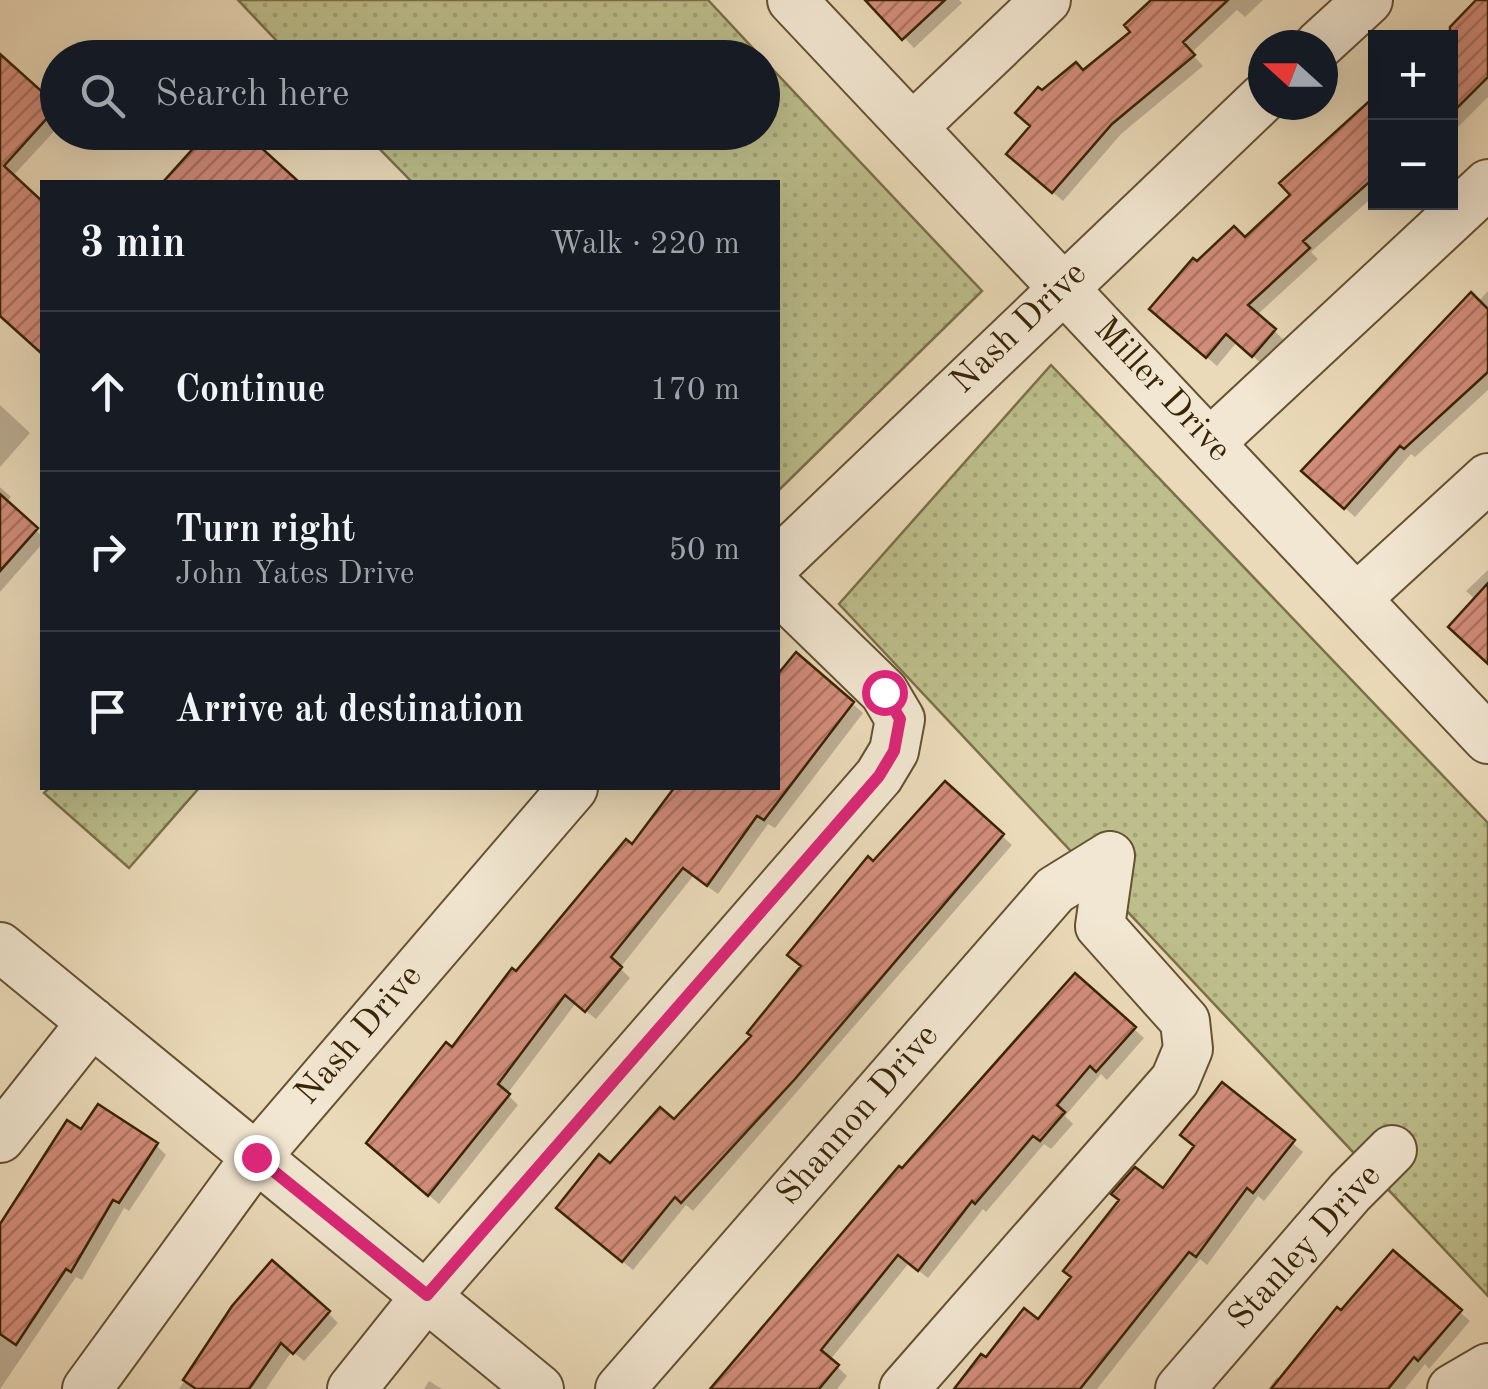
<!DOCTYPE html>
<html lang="en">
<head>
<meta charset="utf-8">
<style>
	body { margin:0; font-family:"Old Standard TT",serif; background:#242831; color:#f1f3f6 }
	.controls { position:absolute; right:30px; top:30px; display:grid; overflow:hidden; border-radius:0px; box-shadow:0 10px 40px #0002 }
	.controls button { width:90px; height:90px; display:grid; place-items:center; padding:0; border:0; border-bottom:2px solid #363941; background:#171b24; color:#f1f3f6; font:50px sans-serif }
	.compass { position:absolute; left:1248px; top:30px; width:90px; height:90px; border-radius:50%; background:#171b24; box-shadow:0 10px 40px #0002; rotate:291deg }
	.stop { position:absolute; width:30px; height:30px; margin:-22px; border:8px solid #db2777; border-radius:50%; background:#fff }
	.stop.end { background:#db2777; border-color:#fff; box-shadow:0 2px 10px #0008 }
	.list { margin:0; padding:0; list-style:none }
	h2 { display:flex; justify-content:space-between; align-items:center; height:130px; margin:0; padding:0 40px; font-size:42px }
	h2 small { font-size:32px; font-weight:400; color:#9ea1a6 }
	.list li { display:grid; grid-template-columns:65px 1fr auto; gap:30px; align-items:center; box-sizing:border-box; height:160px; padding:0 40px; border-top:2px solid #363941 }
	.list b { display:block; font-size:38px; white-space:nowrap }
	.list p { margin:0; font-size:32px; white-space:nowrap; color:#9ea1a6 }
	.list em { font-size:32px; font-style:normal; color:#9ea1a6 }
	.icon { flex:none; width:55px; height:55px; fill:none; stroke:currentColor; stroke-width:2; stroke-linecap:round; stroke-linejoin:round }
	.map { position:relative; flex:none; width:1488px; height:1389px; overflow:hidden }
	.search { position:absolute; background:#171b24; box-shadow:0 10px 40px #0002; left:40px; top:40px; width:740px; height:110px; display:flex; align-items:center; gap:25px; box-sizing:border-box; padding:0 35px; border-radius:55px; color:#9ea1a6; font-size:38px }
	.panel { position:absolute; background:#171b24; box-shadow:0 10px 40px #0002; left:40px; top:180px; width:740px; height:610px; border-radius:0px }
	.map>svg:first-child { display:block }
	.green { fill:url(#green-dots); stroke:#7a7147; stroke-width:2.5 }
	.shadow { fill:#0003 }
	.building { fill:url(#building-hatch); stroke:#382403; stroke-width:2.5 }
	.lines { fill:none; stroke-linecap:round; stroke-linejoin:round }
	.minor-casing { stroke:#655230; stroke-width:52 }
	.minor { stroke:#f2e7d2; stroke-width:48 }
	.route { stroke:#db2777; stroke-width:12 }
	.labels { text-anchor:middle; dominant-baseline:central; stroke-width:8; stroke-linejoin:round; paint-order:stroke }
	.street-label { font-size:35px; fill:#382403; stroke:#f2e7d2 }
</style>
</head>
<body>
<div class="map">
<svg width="1488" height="1389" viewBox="0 0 1488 1389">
	<defs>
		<pattern id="green-dots" width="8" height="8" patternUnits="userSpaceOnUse" patternTransform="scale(2.5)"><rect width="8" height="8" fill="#bdbe8b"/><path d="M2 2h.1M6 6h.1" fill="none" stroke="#a3a376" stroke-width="1.8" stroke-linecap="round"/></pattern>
		<pattern id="building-hatch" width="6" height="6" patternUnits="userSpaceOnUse" patternTransform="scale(2.5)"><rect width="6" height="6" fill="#d38d7b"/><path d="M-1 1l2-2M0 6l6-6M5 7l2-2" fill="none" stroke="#ac7363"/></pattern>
	</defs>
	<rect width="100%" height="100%" fill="#ebdab9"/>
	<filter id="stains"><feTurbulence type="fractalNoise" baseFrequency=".002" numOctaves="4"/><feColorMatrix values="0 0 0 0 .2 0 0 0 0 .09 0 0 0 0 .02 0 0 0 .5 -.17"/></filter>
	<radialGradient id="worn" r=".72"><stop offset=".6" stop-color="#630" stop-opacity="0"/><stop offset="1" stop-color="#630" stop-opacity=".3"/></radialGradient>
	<path class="green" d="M238,0H708L762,58L292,57Z
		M762,58L982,291L778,491V182H412L364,133L762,132Z
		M1051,365L1488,823V1296L839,604Z
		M49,788H199L129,868L44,793Z"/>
	<path class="shadow" d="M873,0H959L962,3L914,48L871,2Z
		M1155,0H1263L1245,17L1237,10L1191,53L1203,66L1121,134L1063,201L1019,164L1042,93L1084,73L1134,33Z
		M1479,0H1488V97L1450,135V38H1444Z
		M0,58L58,109V127L12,177L42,204V351L0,313Z
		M1376,108V194L1311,252L1318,259L1257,315L1284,340L1263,365L1237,342L1217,366L1162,319L1198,265L1245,240Z
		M211,132H240L296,182H167Z
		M1488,291V390L1415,457L1411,454L1355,517L1304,471L1471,295L1478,302Z
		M0,405L30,433L0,467Z
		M0,487L11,497L6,503L42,536V544L0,592Z
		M1488,570V661L1476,600L1466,591Z
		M796,655L863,713L775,828L768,824L718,894L693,876L620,968L630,978L596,1019L576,1003L507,1094L518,1105L439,1204L379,1152L452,1050L687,788H778V678Z
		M1002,836L1012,845L693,1211L686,1205L633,1270L569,1218L610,1166L674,1123L754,1036L803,967Z
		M1134,1029L1144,1038L1107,1080L1101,1074L1065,1116L1073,1124L1051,1149L1044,1144L986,1212L983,1209L928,1278L909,1263L830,1360L847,1376L837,1389H711L841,1235L902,1172Z
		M1223,1085L1303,1152L1264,1201L1258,1196L1207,1265L1200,1259L1097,1389H957L1039,1322L1164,1191L1196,1147Z
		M82,1133L156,1145L166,1155L129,1211L124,1208L82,1280L76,1277L0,1389V1229Z
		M1393,1253L1470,1321L1429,1369L1425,1364L1405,1389H1268L1277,1377L1281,1380Z
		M235,1307L328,1313L338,1323L304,1361L292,1351L266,1389H179Z
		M429,1381L442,1389H424Z"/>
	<path class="building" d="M865,0H945L902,40Z
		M1151,0H1228L1183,42L1195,55L1112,124L1052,193L1006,154L1030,126L1015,113L1038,87L1042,90L1076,62L1083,70L1130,32L1124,25Z
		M1476,0H1488V77L1450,115V27Z
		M0,54L58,106L4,166L42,201V354L0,316Z
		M1376,95V176L1303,241L1310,248L1248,305L1276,329L1252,357L1226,334L1206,358L1149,309L1193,258L1197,261L1234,226L1245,237L1290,195L1279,183Z
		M208,132H244L299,182H163Z
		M1471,292L1488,309V372L1404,449L1400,446L1344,509L1301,471Z
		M0,494L38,528L0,571Z
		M1488,583V664L1448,627Z
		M796,652L854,702L764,820L757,816L707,886L683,868L611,957L622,967L585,1012L565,995L498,1084L510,1094L428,1196L366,1143L446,1042L452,1047L512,968L516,971L626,839L632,844L674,788H778V674Z
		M945,781L1004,834L795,1079L681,1203L675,1197L622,1262L556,1208L599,1154L610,1163L660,1107L674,1119L751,1036L747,1033L801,966L787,955L868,856L873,861Z
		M1075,973L1136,1027L1096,1072L1090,1066L1057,1105L1065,1112L1040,1141L1033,1136L975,1204L972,1201L918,1271L898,1255L821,1350L839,1365L819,1389H710L899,1166L902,1168Z
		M1222,1082L1295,1140L1253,1193L1247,1188L1196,1257L1189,1252L1080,1389H954L981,1354L986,1357L1024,1308L1038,1319L1071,1277L1063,1271L1119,1200L1111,1194L1135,1167L1163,1188L1194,1146L1180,1135Z
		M98,1104L158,1143L119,1203L113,1200L71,1272L66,1269L16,1345L0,1334V1224L67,1120L81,1129Z
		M1393,1250L1462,1310L1418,1361L1414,1357L1388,1389H1271L1337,1307L1341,1310Z
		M272,1260L330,1311L293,1354L281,1343L249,1389H196L183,1380L232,1306Z"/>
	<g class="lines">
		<defs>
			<path id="minor" d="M792,0L1488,739
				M1319,45L1368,0
				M914,126L1046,0
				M1211,442L1488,184
				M778,562L1263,98
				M1358,597L1488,478
				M0,947L539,1389
				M0,1138L92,1022
				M87,1389L256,1157L573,788
				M352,1389L427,1295L879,776L894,751L900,719L884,692L778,589
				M620,1389L1055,890L1110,856
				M904,1389L1175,1080L1188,1049L1185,1021L1100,926L1110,856
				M1180,1389L1350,1192L1392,1150
				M1452,1389L1488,1368"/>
		</defs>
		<use href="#minor" class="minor-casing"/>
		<use href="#minor" class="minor"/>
	</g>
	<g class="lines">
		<path class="route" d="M256,1157L427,1295L879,776L894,751L900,719L884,692"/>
	</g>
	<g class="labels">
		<g class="street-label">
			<text transform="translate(1019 328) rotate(-44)">Nash Drive</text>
			<text transform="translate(1162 390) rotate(47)">Miller Drive</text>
			<text transform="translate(359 1035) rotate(-49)">Nash Drive</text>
			<text transform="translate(858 1115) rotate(-49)">Shannon Drive</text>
			<text transform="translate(1305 1247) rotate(-48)">Stanley Drive</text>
		</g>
	</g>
	<rect width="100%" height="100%" filter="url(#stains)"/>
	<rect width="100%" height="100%" fill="url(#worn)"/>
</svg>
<div class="controls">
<button>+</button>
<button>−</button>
</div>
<svg class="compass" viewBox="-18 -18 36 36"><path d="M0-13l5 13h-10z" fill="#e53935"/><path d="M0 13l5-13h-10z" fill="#9ea1a6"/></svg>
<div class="stop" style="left:884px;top:692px"></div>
<div class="stop end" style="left:256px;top:1157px"></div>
<div class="search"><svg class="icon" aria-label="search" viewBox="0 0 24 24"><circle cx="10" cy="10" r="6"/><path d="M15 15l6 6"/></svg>Search here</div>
<section class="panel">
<h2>3 min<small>Walk · 220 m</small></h2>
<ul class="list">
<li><svg class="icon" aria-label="ahead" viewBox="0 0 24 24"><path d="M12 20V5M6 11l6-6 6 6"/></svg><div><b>Continue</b></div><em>170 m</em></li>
<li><svg class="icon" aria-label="right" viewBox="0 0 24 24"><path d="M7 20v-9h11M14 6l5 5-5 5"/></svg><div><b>Turn right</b><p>John Yates Drive</p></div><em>50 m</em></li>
<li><svg class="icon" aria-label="arrive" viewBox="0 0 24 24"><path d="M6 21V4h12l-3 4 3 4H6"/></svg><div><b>Arrive at destination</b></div></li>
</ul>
</section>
</div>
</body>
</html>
